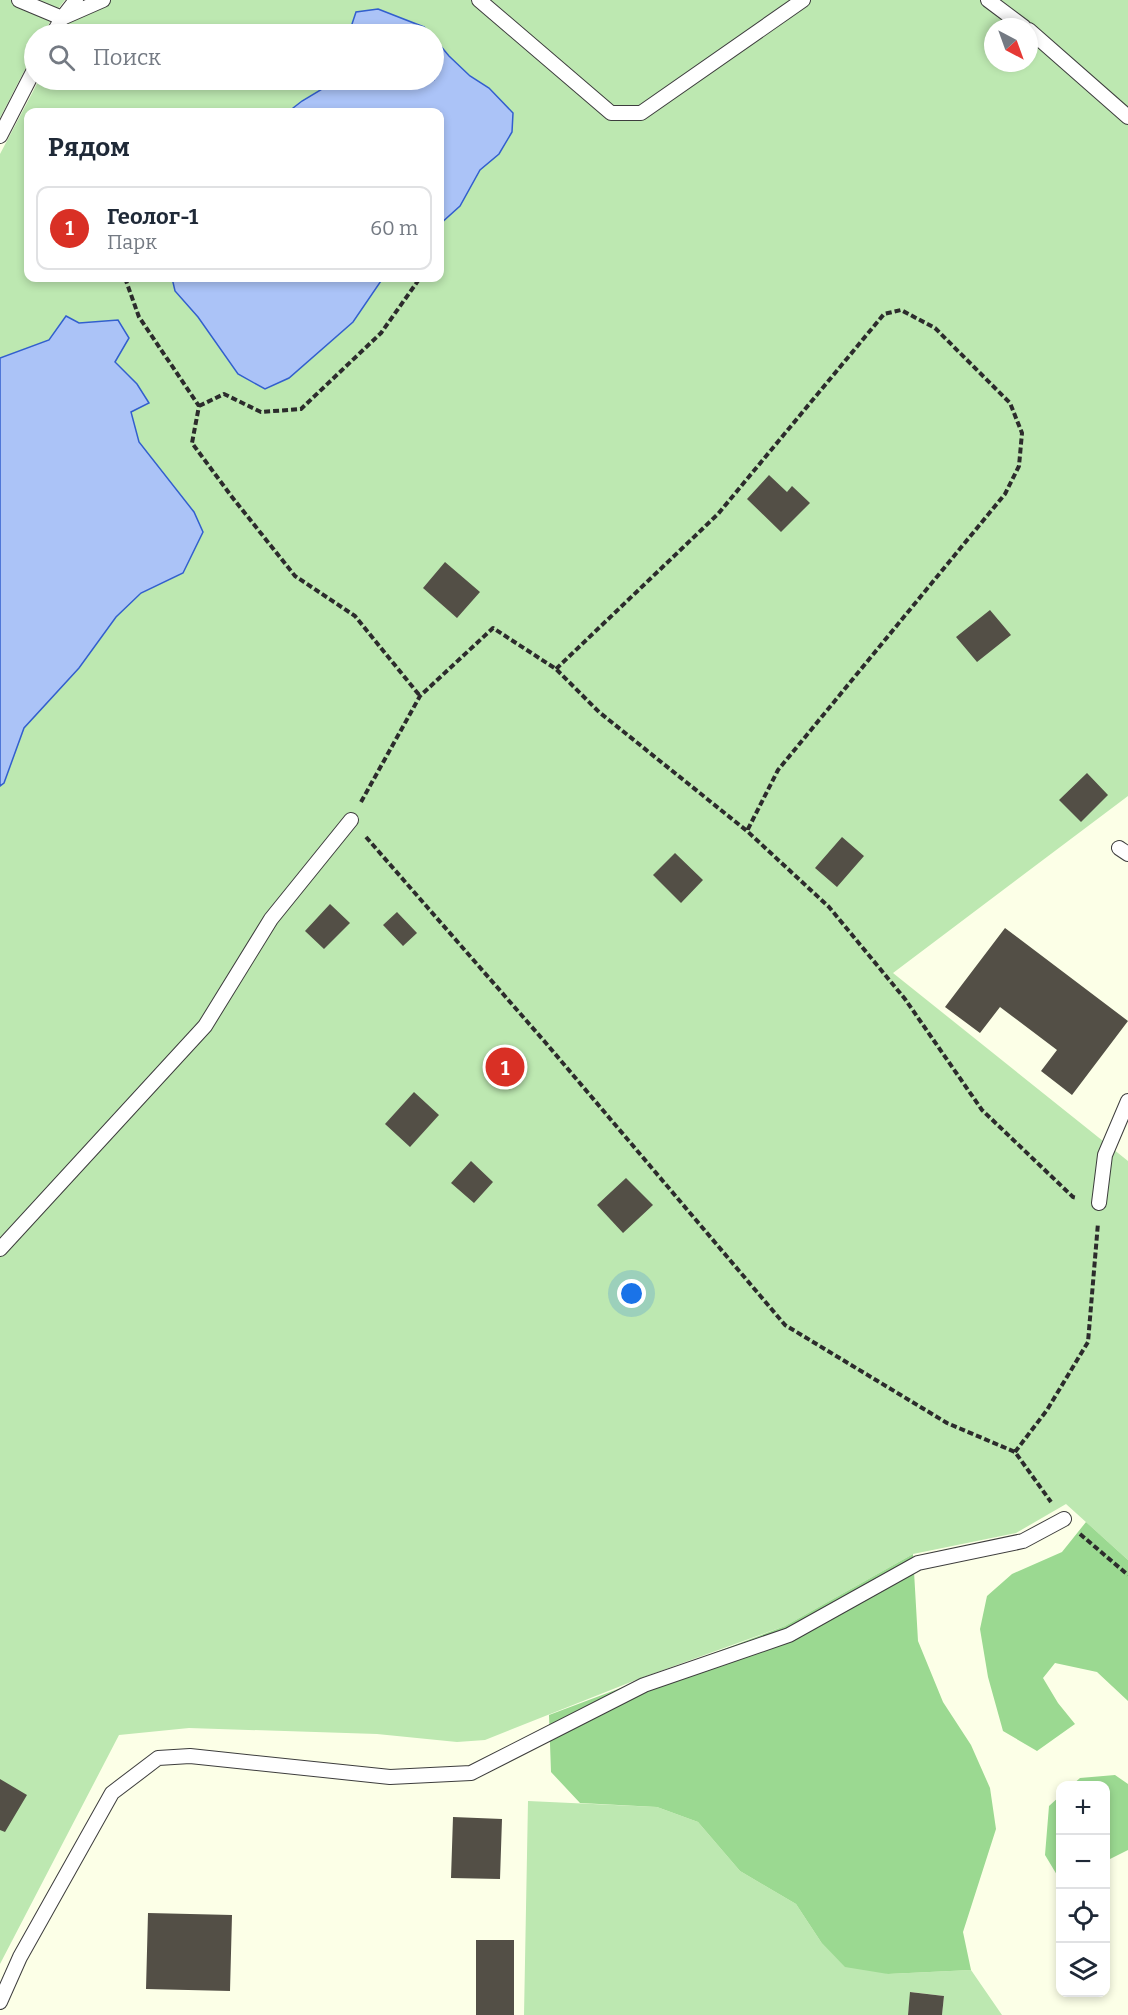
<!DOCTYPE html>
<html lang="ru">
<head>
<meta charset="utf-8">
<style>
	body { margin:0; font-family:Bitter,serif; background:#f2f2f3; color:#1f2937 }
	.controls { position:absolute; right:18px; bottom:18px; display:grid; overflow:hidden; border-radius:12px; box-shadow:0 3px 9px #0003 }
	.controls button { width:54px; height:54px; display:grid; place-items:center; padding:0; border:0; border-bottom:2px solid #e0e1e3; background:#fff; color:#1f2937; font:30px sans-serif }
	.compass { position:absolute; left:984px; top:18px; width:54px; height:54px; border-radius:50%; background:#fff; box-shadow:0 3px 9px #0003; rotate:139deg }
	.you { position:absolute; left:632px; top:1294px; width:21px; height:21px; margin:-15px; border:4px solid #fff; border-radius:50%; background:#1a73e8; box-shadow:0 0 0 9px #1a73e833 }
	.badge { display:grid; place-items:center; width:39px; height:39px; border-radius:50%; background:#d93025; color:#fff; font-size:20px; font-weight:700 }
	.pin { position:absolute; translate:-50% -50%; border:3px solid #fff; box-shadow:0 2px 6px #0006 }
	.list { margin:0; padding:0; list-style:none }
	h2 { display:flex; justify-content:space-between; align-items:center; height:78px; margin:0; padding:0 24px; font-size:26px }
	h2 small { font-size:20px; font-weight:400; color:#747a83 }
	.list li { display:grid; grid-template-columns:39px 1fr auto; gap:18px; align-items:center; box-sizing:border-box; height:84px; margin:0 12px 12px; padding:0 12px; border:2px solid #e0e1e3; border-radius:12px }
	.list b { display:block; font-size:22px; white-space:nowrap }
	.list p { margin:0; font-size:20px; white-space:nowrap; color:#747a83 }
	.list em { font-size:20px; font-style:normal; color:#747a83 }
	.icon { flex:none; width:33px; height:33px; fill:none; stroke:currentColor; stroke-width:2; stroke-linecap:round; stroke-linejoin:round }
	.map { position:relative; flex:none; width:1128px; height:2015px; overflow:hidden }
	.search { position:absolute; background:#fff; box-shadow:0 3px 9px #0003; left:24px; top:24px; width:420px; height:66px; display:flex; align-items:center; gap:15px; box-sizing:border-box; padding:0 21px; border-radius:33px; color:#747a83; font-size:22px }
	.panel { position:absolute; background:#fff; box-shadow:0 3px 9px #0003; left:24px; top:108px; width:420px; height:174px; border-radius:12px }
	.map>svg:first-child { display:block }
	.green { fill:#bde8b1; fill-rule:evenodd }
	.forest { fill:#9bd991 }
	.water { fill:#abc3f7; stroke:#325fce; stroke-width:1.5 }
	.building { fill:#534f46 }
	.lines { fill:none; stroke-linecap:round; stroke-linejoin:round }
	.service-casing { stroke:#3d3d3d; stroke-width:16 }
	.path { stroke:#2c2c2c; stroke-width:4; stroke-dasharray:6 3; stroke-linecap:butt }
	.service { stroke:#fff; stroke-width:14 }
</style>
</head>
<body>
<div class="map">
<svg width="1128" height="2015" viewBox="0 0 1128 2015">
	<rect width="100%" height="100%" fill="#fcffe7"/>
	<path class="green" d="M0,0H65L54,14L44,34H34V52L0,118Z
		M86,0H1128V796L893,973L1128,1161V1560L1066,1504L1016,1533L913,1554L785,1626L641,1678L485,1740L457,1742L377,1734L189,1728L119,1735L0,1964V154L39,80H434V34H63L70,21ZM993,27H1029V63H993ZM28,112H440V278H28Z
		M528,1801L657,1807L698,1822L740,1871L796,1904L821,1942L888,1974L971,1970L1002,2015H942L944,1996L911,1992L908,2015H524Z"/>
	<path class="forest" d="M1086,1522L1128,1560V1701L1097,1672L1055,1663L1043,1678L1058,1703L1075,1724L1037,1751L1003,1731L988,1677L980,1629L987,1596L1012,1574L1062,1552Z
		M913,1554L918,1641L943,1702L971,1745L990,1788L996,1829L963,1932L971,1970L888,1974L845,1967L821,1942L796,1904L740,1871L698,1822L657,1807L580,1803L551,1772L549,1715L785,1626Z
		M1115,1775L1128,1784V1850L1106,1861V1786L1072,1785L1080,1778Z
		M1060,1796V1880L1045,1855L1049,1806Z"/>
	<path class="water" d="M378,9L424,27L430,34H351L350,30L356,12Z
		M434,38L449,56L470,76L489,88L513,113L512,132L499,154L480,170L460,206L440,224V112H288L302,101L337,80H434Z
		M172,278H383L353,322L289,378L265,389L238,374L198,317L175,291Z
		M66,316L79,323L118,320L129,338L115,362L137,384L149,403L131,412L139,442L194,512L203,532L183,573L141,593L116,617L79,668L24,728L4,783L0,786V358L49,340Z"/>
	<path class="building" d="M769,475L787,492L792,486L810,503L781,532L747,499Z
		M445,562L480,592L457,618L423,588Z
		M990,610L1011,635L977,662L956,637Z
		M1087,773L1108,795L1081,822L1059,800Z
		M842,837L864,856L837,887L815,868Z
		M675,853L703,880L681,903L653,875Z
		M330,904L350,923L324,949L305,931Z
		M397,912L417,933L403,946L383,925Z
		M1005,928L1128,1021L1072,1095L1041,1071L1057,1050L1000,1007L980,1033L945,1007Z
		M414,1092L439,1115L410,1147L385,1124Z
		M471,1161L493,1182L474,1203L451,1183Z
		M626,1178L653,1205L623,1233L597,1205Z
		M0,1779L27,1795L5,1832L0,1830Z
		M453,1817L502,1819L500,1879L451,1878Z
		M148,1913L232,1915L230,1991L146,1989Z
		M476,1940H514V2015H476Z
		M910,1992L944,1996L942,2015H908Z"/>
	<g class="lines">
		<defs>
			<path id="service" d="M19,0L62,18L103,0
				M479,0L611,113H641L803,0
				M988,0L1024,27
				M1029,30L1128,117
				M53,34L62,18L76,0
				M0,136L34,70
				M1119,848L1128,854
				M1099,1203L1105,1155L1128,1101
				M0,1249L205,1026L271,919L351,820
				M0,2002L20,1957L112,1793L158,1758L190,1756L390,1777L471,1773L644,1685L789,1635L918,1563L1023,1541L1064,1519"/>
		</defs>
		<use href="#service" class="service-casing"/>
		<path class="path" d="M125,278L139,317L199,406L192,443L232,497L295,576L355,616L420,696
			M199,406L224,394L261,412L301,409L381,333L420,278
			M556,669L718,514L884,314L901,310L935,328L1010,403L1022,433L1019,466L1005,494L778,770L747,831
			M361,802L420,696L493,628L556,669L599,712L747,831L829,907L905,999L982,1110L1073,1197L1077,1198
			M366,837L545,1042L785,1325L947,1423L1015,1452L1051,1502
			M1015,1452L1047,1410L1088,1342L1098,1223
			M1080,1534L1128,1575"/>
		<use href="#service" class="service"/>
	</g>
</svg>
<div class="controls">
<button>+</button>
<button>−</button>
<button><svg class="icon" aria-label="locate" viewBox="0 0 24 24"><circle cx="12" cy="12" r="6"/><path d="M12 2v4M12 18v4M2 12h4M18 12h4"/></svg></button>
<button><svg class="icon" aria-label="layers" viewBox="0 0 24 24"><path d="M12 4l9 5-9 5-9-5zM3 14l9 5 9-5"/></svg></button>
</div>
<svg class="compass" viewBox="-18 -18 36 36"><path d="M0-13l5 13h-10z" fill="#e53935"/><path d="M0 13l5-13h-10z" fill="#747a83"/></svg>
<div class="you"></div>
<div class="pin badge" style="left:505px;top:1067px">1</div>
<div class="search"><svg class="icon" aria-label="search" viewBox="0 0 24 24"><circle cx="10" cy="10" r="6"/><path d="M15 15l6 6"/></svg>Поиск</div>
<section class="panel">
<h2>Рядом<small></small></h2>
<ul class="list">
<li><span class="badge">1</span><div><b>Геолог-1</b><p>Парк</p></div><em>60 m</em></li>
</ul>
</section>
</div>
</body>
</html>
